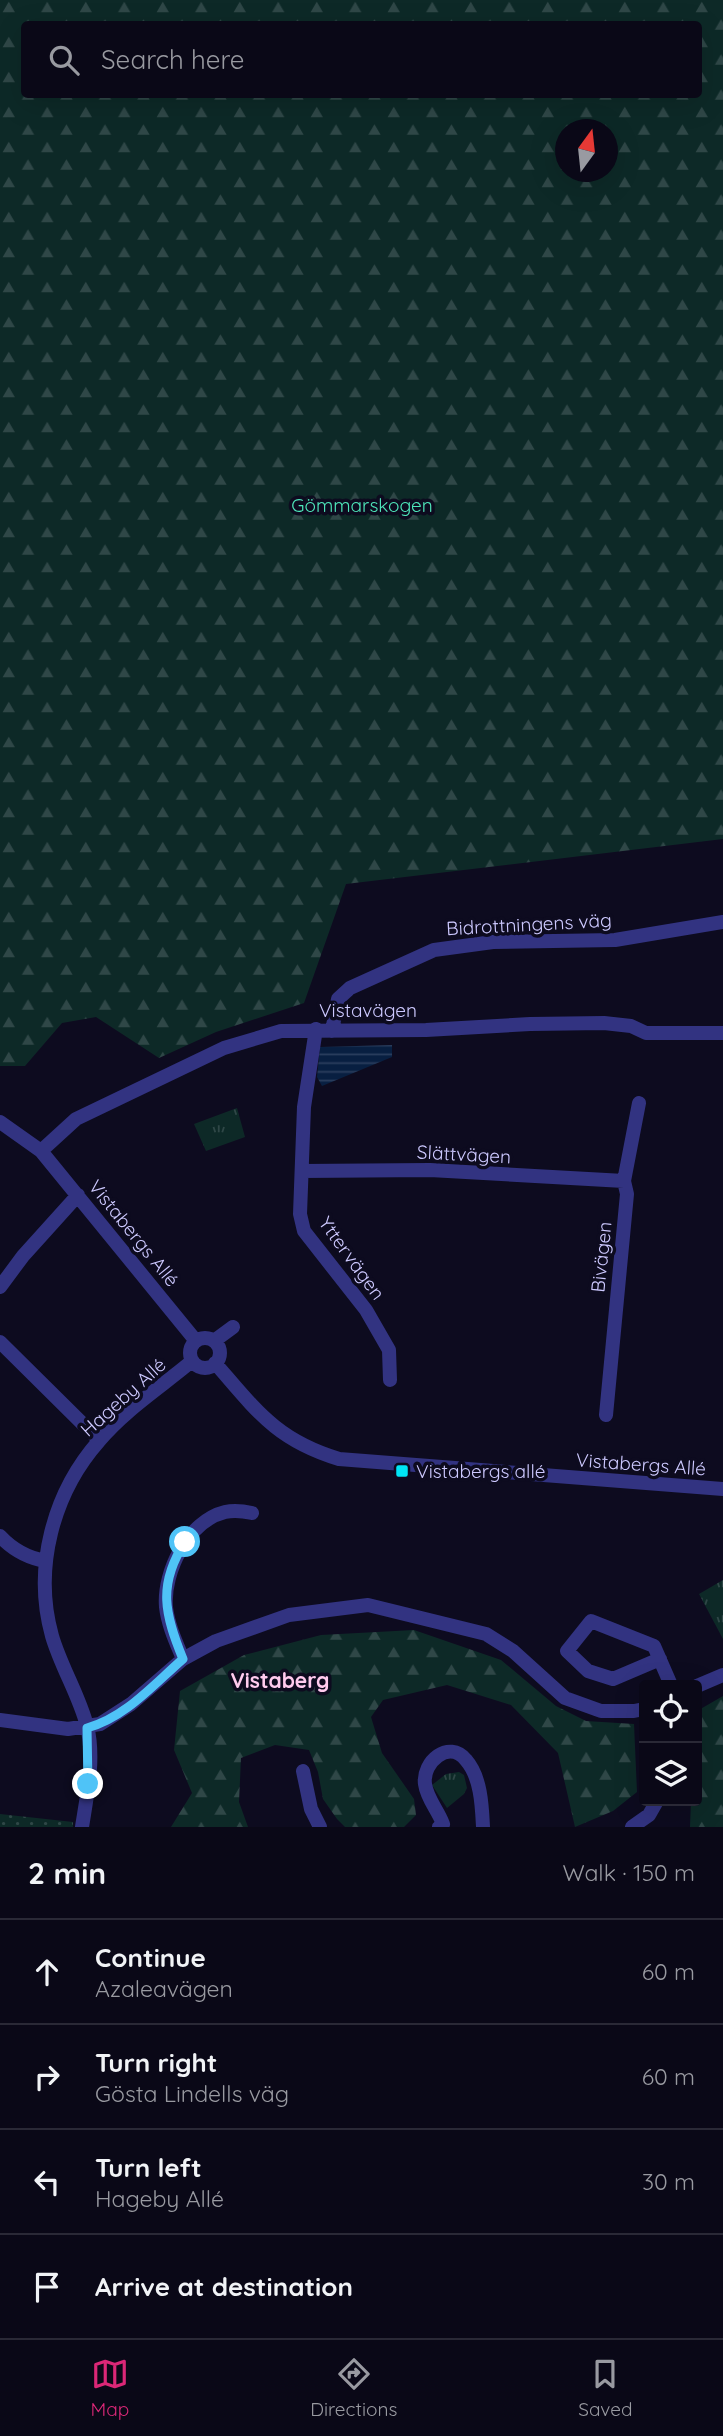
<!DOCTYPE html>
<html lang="en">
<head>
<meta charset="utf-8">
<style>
	body { margin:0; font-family:Quicksand,sans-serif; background:#131120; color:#f1f3f6 }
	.controls { position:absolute; right:21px; bottom:21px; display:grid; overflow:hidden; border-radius:7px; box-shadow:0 7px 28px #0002 }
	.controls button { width:63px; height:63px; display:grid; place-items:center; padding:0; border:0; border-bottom:2px solid #2a2936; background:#0a0817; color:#f1f3f6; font:35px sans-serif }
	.compass { position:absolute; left:555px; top:119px; width:63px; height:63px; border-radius:50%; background:#0a0817; box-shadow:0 7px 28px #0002; rotate:15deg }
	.stop { position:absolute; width:21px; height:21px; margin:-16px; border:5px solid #4fc3f7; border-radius:50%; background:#fff }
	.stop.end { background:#4fc3f7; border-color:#fff; box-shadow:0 2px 7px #0008 }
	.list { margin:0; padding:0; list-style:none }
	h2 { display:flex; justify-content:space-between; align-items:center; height:91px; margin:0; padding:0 28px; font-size:30px }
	h2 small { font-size:23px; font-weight:400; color:#999aa1 }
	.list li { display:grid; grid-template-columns:46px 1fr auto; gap:21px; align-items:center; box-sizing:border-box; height:105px; padding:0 28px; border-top:2px solid #2a2936 }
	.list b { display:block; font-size:26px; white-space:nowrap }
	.list p { margin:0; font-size:23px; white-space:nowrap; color:#999aa1 }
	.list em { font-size:23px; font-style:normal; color:#999aa1 }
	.icon { flex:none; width:38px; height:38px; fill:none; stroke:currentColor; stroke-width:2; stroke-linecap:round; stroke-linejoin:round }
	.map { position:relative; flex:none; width:723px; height:1827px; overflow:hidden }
	.search { position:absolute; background:#0a0817; box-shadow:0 7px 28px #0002; left:21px; right:21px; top:21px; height:77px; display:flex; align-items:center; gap:18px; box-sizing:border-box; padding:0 24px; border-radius:7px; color:#999aa1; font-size:26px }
	.sheet { height:511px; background:#0a0817 }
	nav { display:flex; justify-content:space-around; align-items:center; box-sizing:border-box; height:98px; border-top:2px solid #2a2936; background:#0a0817; font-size:19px; color:#999aa1 }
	nav a { display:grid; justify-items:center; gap:4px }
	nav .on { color:#db2777 }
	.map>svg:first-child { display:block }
	.grass { fill:url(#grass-dots) }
	.forest { fill:url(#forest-firs); fill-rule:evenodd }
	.park { fill:url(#park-tufts) }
	.water { fill:url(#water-rules) }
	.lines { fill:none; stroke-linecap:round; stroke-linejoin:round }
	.minor { stroke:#323381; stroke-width:14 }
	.route { stroke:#4fc3f7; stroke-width:9 }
	.poi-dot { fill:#00e5f4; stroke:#0d0b1f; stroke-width:2.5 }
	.labels { text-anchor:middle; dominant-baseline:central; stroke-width:7; stroke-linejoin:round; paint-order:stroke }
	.park-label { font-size:19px; fill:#4ee6ba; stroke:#0d0b1f }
	.street-label { font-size:19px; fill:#cdc9ff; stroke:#0d0b1f }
	.poi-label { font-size:19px; fill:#cdc9ff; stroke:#0d0b1f; text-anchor:start }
	.neighbourhood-label { font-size:21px; font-weight:bold; fill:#ffcbee; stroke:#0d0b1f }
</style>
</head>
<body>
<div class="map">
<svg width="723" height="1827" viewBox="0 0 723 1827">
	<defs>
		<pattern id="grass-dots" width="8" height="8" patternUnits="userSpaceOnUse" patternTransform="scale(1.75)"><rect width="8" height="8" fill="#0d2927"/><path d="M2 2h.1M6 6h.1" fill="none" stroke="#2f4747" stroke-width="1.8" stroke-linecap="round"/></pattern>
		<pattern id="forest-firs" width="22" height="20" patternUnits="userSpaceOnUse" patternTransform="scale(1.75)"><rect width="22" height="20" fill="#0d2927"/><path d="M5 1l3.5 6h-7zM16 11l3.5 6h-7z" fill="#2f4747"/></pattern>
		<pattern id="park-tufts" width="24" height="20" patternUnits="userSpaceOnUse" patternTransform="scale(1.75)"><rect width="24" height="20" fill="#0d2927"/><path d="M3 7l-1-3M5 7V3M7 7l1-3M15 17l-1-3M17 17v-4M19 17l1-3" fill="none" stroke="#2f4747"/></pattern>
		<pattern id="water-rules" width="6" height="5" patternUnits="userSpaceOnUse" patternTransform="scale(1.75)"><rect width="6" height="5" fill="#081f41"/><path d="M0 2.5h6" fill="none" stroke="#2b3e5e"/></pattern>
	</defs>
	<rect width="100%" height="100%" fill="#0d0b1f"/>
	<path class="grass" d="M0,1814L73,1822V1827H0Z"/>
	<path class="forest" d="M0,0H723V839L346,884L304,1003L216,1032L159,1058L96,1017L62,1023L25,1066H0ZM24,24H698V94H24ZM566,130H608V172H566Z
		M414,1630L501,1660L556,1706L586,1721L634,1724L637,1792L613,1811L575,1827L558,1753L511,1705L447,1685L383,1700L371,1717L382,1753L414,1799L416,1815L404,1827H345L337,1819L323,1799L318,1772L309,1750L275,1745L241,1758L239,1802L248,1827H171L192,1793L174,1750L180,1691L244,1655L321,1635Z
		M723,1696V1827H690L691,1801H697V1711Z"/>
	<path class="park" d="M237,1108L245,1137L206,1151L194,1124Z
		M723,1580V1639L699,1594Z
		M459,1772L464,1775L467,1788L464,1794L447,1808L432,1785L446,1774Z"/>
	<path class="water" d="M392,1045V1057L322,1086L317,1077L320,1047Z"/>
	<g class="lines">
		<path class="minor" d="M316,1029L304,1107L300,1214L304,1231L366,1310L389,1350L390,1380
			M332,1031L338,999L350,988L434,950L493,942L615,940L723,922
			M0,1122L41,1151L196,1341
			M41,1151L76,1119L224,1048L281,1031L426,1030L530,1024L604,1023L631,1026L646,1033H723
			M302,1171L430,1170L624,1181
			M0,1287L23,1256L78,1195
			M190 1353a15 15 0 1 1 30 0a15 15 0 1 1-30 0Z
			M214,1341L233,1327
			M0,1342L99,1440
			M215,1363C256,1410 276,1440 339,1459L723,1489
			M606,1415L627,1194L624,1181L639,1103
			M0,1536C13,1550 28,1558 46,1561
			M183,1659C176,1642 168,1625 166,1607C163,1572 188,1521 225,1512C234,1510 243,1511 252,1513
			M660,1659L613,1679L588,1671L567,1651L591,1621L654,1646L671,1685
			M697,1686L723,1675
			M0,1720L68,1729L100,1724L131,1704L183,1659L216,1641L289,1615L368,1605L486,1634L513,1651L565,1698L601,1711H634L644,1709
			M303,1771L311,1809L320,1827
			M82,1827C87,1795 95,1758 87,1726C79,1695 61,1667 52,1636C33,1568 53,1493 99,1441C125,1410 161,1387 192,1361
			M439,1827L443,1824C438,1810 427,1799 425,1784C422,1762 449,1739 466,1760C481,1777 482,1806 483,1827
			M632,1827L649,1815L657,1801"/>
	</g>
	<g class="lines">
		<path class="route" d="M88,1784L87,1728C125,1718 154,1684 183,1659C165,1615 157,1585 185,1542"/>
	</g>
	<rect class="poi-dot" x="395" y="1464" width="14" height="14" rx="3.5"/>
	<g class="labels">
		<g class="park-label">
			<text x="362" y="505">Gömmarskogen</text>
		</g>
		<g class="street-label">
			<text transform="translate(529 924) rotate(-3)">Bidrottningens väg</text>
			<text x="368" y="1010">Vistavägen</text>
			<text transform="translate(464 1154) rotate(3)">Slättvägen</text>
			<text transform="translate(134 1233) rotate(51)">Vistabergs Allé</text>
			<text transform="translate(601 1257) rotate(-84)">Bivägen</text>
			<text transform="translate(352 1258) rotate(54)">Yttervägen</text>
			<text transform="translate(123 1397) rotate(-42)">Hageby Allé</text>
			<text transform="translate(641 1464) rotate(4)">Vistabergs Allé</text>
		</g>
		<g class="poi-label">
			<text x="416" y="1471">Vistabergs allé</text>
		</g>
		<g class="neighbourhood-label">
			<text x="280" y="1680">Vistaberg</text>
		</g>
	</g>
</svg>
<div class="controls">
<button><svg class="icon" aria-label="locate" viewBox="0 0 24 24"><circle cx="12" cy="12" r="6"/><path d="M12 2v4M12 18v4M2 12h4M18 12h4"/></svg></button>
<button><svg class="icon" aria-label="layers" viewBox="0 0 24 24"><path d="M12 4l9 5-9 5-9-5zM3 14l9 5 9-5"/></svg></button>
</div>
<svg class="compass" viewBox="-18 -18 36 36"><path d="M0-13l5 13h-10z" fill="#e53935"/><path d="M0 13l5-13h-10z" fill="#999aa1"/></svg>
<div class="stop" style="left:185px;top:1542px"></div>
<div class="stop end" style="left:88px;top:1784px"></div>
<div class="search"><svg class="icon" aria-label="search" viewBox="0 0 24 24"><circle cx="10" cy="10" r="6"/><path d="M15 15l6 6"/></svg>Search here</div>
</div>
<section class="sheet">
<h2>2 min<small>Walk · 150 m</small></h2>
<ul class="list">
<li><svg class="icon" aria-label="ahead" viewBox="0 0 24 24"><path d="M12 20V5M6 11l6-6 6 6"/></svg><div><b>Continue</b><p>Azaleavägen</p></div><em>60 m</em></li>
<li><svg class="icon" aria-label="right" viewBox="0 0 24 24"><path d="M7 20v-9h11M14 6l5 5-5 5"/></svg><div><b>Turn right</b><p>Gösta Lindells väg</p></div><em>60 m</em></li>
<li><svg class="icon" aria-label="left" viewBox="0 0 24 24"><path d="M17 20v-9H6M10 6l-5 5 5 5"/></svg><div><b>Turn left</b><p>Hageby Allé</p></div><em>30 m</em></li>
<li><svg class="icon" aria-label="arrive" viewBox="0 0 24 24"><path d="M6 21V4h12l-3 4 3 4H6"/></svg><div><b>Arrive at destination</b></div></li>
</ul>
</section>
<nav>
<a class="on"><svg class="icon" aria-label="map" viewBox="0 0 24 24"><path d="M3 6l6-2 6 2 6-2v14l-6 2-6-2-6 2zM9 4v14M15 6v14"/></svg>Map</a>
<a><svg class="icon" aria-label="directions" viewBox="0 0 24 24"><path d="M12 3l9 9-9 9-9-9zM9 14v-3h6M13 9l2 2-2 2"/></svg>Directions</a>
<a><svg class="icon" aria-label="saved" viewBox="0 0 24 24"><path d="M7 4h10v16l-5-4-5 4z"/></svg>Saved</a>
</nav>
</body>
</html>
